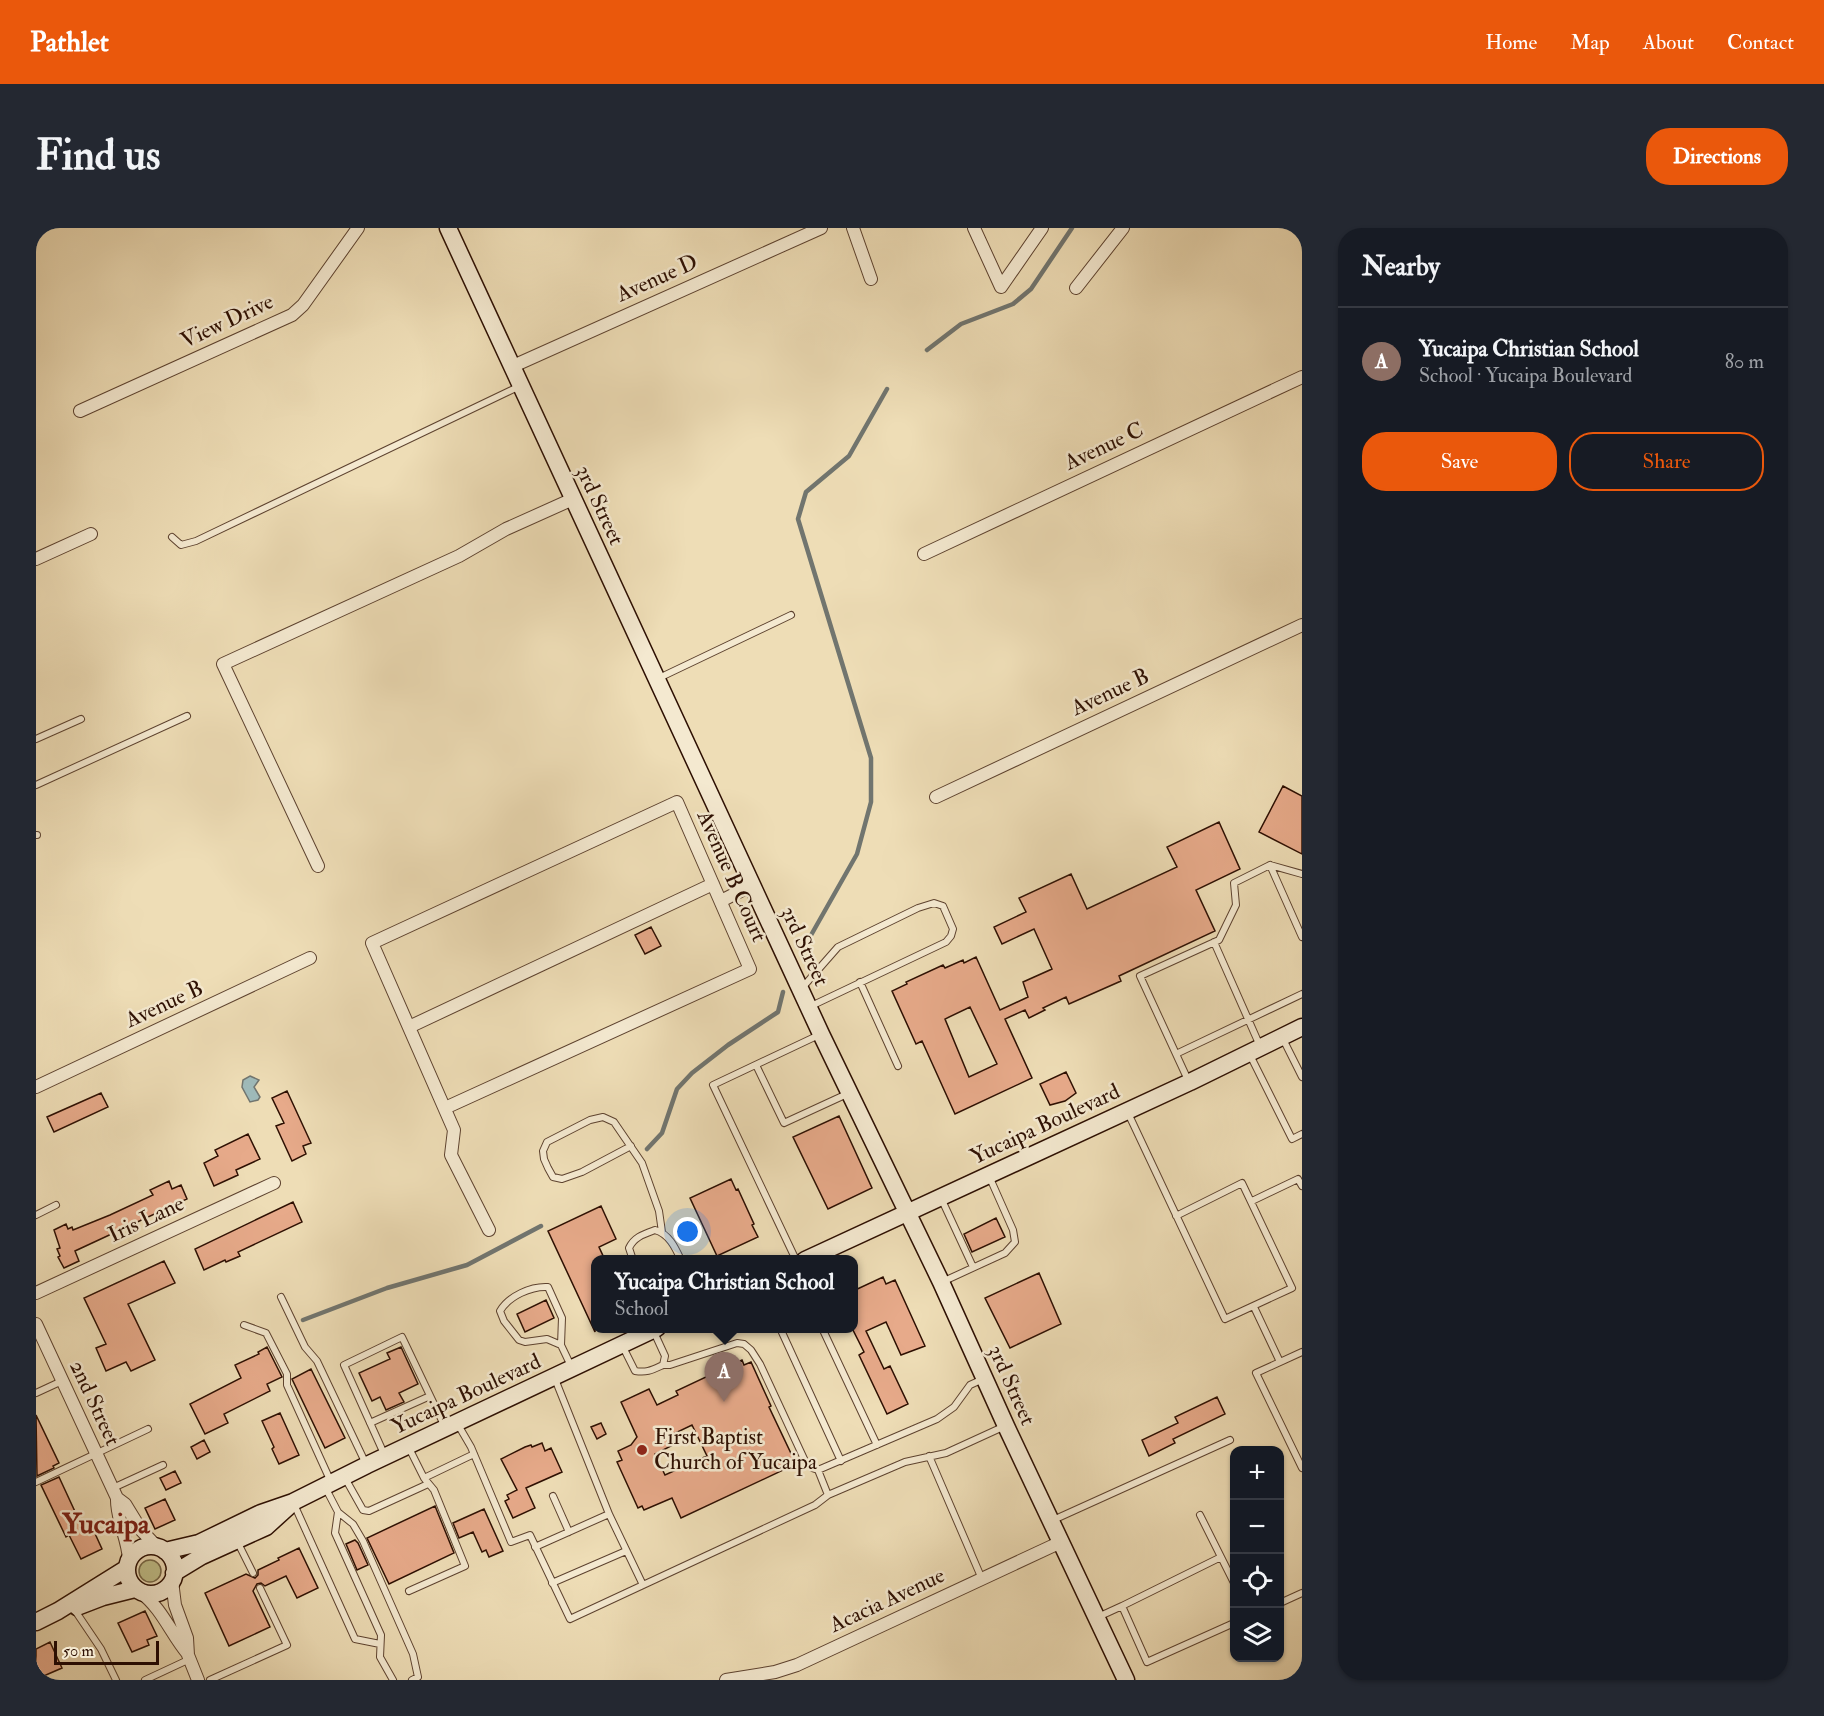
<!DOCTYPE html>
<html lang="en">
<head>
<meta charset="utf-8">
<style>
	body { margin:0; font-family:"IM FELL Double Pica",serif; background:#242831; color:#f1f3f6 }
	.controls { position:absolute; right:18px; bottom:18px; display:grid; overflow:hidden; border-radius:12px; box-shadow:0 2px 4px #0004 }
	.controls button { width:54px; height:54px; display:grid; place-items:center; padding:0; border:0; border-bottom:2px solid #363941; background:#171b24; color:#f1f3f6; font:30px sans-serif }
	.scale { position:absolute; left:18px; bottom:15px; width:105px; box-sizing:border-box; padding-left:6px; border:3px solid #2d0f02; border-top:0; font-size:16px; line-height:21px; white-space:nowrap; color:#2d0f02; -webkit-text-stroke:4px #f4e9d0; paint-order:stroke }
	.you { position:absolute; left:652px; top:1004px; width:21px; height:21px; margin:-15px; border:4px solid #fff; border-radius:50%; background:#1a73e8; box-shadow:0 0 0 9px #1a73e833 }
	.badge { display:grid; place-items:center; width:39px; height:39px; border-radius:50%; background:#ea580c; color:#fff; font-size:20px; font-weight:700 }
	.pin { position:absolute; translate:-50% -50px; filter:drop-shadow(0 2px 3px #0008) }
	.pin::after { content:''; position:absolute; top:32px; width:21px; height:18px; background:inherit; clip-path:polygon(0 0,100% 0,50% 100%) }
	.popup { position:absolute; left:555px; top:1027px; width:267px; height:78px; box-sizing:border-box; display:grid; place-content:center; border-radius:12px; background:#171b24; filter:drop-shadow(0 2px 4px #0005); font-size:20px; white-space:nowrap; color:#9ea1a6 }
	.popup b { font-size:22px; color:#f1f3f6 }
	.popup::after { content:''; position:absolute; left:50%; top:100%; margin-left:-12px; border:12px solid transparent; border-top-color:#171b24 }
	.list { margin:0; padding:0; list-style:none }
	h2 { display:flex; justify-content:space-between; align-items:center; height:78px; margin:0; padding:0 24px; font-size:26px }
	h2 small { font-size:20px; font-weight:400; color:#9ea1a6 }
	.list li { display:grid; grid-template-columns:39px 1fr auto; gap:18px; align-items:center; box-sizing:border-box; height:108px; padding:0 24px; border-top:2px solid #363941 }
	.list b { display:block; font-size:22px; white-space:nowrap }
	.list p { margin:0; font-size:20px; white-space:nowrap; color:#9ea1a6 }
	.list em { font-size:20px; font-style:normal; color:#9ea1a6 }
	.actions { display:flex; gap:12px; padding:18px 24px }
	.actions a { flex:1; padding:14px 0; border:2px solid #ea580c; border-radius:24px; text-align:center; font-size:21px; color:#ea580c }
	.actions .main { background:#ea580c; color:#fff }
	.icon { flex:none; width:33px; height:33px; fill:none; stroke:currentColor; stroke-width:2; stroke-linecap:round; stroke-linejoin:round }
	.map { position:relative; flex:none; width:1266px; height:1452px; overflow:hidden; border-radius:24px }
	header { display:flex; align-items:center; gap:36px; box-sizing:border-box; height:84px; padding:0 30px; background:#ea580c; color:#fff }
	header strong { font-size:28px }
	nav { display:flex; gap:33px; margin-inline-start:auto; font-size:21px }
	.intro { display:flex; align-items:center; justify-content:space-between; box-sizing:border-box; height:144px; padding:0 36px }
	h1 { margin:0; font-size:42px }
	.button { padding:15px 27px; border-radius:24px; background:#ea580c; color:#fff; font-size:21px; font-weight:700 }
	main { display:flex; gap:36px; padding:0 36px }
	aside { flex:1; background:#171b24; border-radius:24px; box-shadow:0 2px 4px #0004 }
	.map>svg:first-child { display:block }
	.green { fill:#c0bf89; stroke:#766746; stroke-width:1.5 }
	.water { fill:#9eb9b8; stroke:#71756f; stroke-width:1.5 }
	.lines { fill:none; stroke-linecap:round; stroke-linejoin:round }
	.stream { stroke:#71756f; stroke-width:4.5 }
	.building { fill:#e7aa8a; stroke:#2d0f02; stroke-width:1.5; fill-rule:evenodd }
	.lane-casing { stroke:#5d422f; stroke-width:8 }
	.street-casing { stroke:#5d422f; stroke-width:14 }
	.secondary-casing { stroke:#2d0f02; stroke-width:19 }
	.lane { stroke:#f4e9d0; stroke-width:6 }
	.street { stroke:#f4e9d0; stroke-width:12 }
	.secondary { stroke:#f4e9d0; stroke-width:16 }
	.poi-dot { fill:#8f2418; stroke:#f4e9d0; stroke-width:2 }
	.labels { text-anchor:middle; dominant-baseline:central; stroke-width:5; stroke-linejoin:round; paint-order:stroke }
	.street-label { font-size:22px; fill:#2d0f02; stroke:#f4e9d0 }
	.poi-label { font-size:22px; fill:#2d0f02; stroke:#f4e9d0; text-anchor:start }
	.district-label { font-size:28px; font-weight:bold; fill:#7a1f14; stroke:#f4e9d0 }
</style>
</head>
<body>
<header>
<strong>Pathlet</strong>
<nav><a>Home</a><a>Map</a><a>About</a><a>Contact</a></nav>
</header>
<div class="intro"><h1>Find us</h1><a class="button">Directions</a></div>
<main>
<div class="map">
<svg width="1266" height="1452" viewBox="0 0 1266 1452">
	<rect width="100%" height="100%" fill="#eeddb6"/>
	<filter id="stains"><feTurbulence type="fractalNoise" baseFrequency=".00333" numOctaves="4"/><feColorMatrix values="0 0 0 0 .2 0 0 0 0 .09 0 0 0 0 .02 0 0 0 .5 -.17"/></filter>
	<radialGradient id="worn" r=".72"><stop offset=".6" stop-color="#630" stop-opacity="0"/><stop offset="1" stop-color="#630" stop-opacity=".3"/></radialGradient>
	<path class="green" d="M103 1343a11 11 0 1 1 22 0a11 11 0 1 1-22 0Z"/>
	<path class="water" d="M214,848L223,852L218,859L224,869L222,872L214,874L206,859L207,852Z"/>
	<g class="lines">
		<path class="stream" d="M891,122L925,96L977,76L995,61L1036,0
			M770,716L821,626L835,574V530L762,291L770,264L813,228L851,161
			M611,921L626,905L641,861L656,845L692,817L742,784L747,764
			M267,1092L351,1060L431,1037L505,998"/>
	</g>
	<path class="building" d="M1247,558L1266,568V626L1223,604Z
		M1183,594L1204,641L1160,662L1179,703L1083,748L1085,753L1033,776L1030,769L1007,780L1009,782L993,790L989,782L969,791L996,850L919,886L886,813L880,816L856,763L871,756L870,754L907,737L909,740L927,732L928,735L940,729L964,782L992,769L987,754L1016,741L998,701L966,716L958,699L990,684L983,670L1035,646L1051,681L1141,639L1131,619ZM934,779L961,836L933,849L909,791Z
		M615,699L625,718L609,726L599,707Z
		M1030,844L1040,865L1029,873L1014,877L1004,856Z
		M251,863L275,915L267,918L270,926L256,933L240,898L248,895L236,870Z
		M65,865L72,879L18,904L11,889Z
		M803,888L836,960L792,981L757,909Z
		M212,906L224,931L200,942L202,947L178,958L168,935L182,928L179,922Z
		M695,951L700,962L702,961L718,996L716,997L722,1009L681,1028L654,970Z
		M133,953L136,961L145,957L151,971L39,1023L43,1033L28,1040L22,1029L24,1028L21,1021L24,1020L18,1002L30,996L32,1001L36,999L37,1002L74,987L117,967L114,962Z
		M257,974L266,994L202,1024L204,1028L190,1034L189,1032L168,1042L159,1021Z
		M565,978L580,1011L563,1019L569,1032H559V1104L512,1003Z
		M960,990L969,1009L936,1024L928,1006Z
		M128,1033L139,1055L92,1076L119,1132L95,1143L90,1134L70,1143L60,1120L70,1116L48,1070Z
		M1003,1045L1025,1096L974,1120L949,1070Z
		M847,1049L850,1056L859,1052L889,1118L865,1127L850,1094L830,1103L848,1141L854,1138L872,1176L851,1186L823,1127L828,1124L817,1102V1063Z
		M510,1072L518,1090L489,1104L481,1086Z
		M231,1119L246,1149L231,1156L234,1163L188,1186L192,1195L169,1206L154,1176L205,1150L199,1137L223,1126L222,1124Z
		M365,1119L382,1156L363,1165L368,1174L350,1182L344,1169L336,1173L323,1145L354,1131L351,1125Z
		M706,1132L708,1137L715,1134L735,1178L733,1179L760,1236L645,1290L636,1270L608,1282L606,1278L602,1280L581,1234L586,1232L582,1223L595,1217L601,1209L585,1174L613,1161L621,1177L642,1167L640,1163ZM656,1197L671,1228L629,1247L619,1226L639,1216L635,1207Z
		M275,1141L309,1210L289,1220L256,1151Z
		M1181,1169L1189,1186L1137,1211L1139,1215L1113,1228L1106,1212L1142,1195L1139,1189Z
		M244,1185L263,1227L243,1236L236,1221L238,1219L226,1193Z
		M0,1187L23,1235L17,1238L18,1240L1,1248Z
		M565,1195L570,1206L561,1211L555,1199Z
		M168,1212L174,1224L161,1231L155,1219Z
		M506,1215L509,1223L515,1220L526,1244L490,1260L499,1280L477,1290L469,1273L473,1271L471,1267L481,1262L465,1231L489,1219L495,1217L496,1219Z
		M139,1243L145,1255L130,1262L124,1250Z
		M23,1249L48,1303L56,1299L66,1321L45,1331L33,1307L30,1309L5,1257Z
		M129,1271L139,1292L119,1301L109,1280Z
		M399,1278L418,1325L353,1356L331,1310Z
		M448,1281L467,1323L453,1329L450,1322L446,1324L437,1304L423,1310L417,1295Z
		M319,1312L322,1315L332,1337L321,1342L310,1316Z
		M263,1320L282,1360L261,1370L250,1348L229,1358L225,1355L221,1356L217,1363L234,1399L193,1418L169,1365L210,1346L219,1350L222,1347V1342L243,1332L242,1330Z
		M109,1383L121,1408L111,1412L113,1417L96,1424L82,1395Z
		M14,1414L26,1440L3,1450L0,1443V1421Z"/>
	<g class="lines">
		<defs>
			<path id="lane" d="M136,309L145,317L160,313L484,158
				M623,450L755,387
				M0,511L45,491
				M0,557L151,488
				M0,607H1
				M1234,637L1266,646
				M1178,714L1224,818
				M824,754L862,838
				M766,760L802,719L882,680L898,675L907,678L917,701L915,708L910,714L773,779
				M1246,809L1266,849
				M1140,826L1266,766
				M1214,827L1256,911L1266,906
				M720,837L748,895L811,866
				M1152,852L1104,748L1183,712L1200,677L1198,655L1234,637L1266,709
				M1092,885L1189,1091L1256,1060L1206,955L1140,988
				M595,918L546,944L526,951L517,949L512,940L508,931L507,923L511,914L554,892L567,889L578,894L606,935L623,983L626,1004
				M905,970L937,1039
				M1216,973L1262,951L1266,958
				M0,987L20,977
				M597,1032L593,1020C598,1009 608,1006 619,1002C633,1006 639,1019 645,1032
				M760,1032L677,857L785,806
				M906,1054L969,1025L979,1014L977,1002L953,948
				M245,1069L269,1119L281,1133L330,1236
				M1218,1079L1244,1134
				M208,1097L230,1105L251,1146V1157L295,1254
				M744,1100L805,1233
				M786,1100L841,1217
				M525,1117L511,1111L489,1114L483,1112L468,1093L464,1083C473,1068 495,1058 512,1059L526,1090L525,1117L535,1138
				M587,1119L599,1143C611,1145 616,1142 627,1137L629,1128L618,1104
				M1266,1124L1220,1145L1266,1240
				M627,1137H634L701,1115L708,1116L715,1122L724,1136L769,1233L776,1240L782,1242
				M519,1151L573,1286L607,1357
				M0,1165L26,1153
				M334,1195L394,1168
				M421,1195L435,1219L475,1314L494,1307L534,1391L779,1277L792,1267L869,1234L910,1225L969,1198
				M372,1218L388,1250L398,1262L429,1338L373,1363
				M349,1228L308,1137L366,1109L409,1199
				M893,1228L946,1351
				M309,1250L327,1282L333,1283L392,1256
				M388,1250L438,1226
				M0,1254L112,1201
				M289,1259L302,1284L317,1296L327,1313L377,1426L382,1449L376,1452
				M77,1260L127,1237
				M792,1267L782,1242L901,1191L918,1179L934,1157L947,1151
				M517,1268L533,1304
				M257,1274L319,1411L344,1416
				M302,1284L299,1305L345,1407L344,1429L357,1452
				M1164,1287L1198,1355
				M1015,1293L1194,1212
				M201,1313L217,1345
				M499,1319L573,1286
				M1185,1329L1086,1378L1111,1434L1198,1395
				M516,1355L590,1323
				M1244,1375L1266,1365
				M38,1381L65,1421L80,1452
				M1062,1389L1086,1378
				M109,1452L154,1431
				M174,1452L251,1417L224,1360"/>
			<path id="street" d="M817,0L835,51
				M938,0L965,59L1006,0
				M1040,60L1087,0
				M475,139L785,0
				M44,183L256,87L267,77L322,0
				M888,326L1266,149
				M0,331L55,306
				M900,569L1266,397
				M282,638L187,436L423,328L470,301L537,271
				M685,673L716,657
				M373,799L677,656
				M0,859L274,730
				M409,880L714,741L641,574L336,715L418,902L415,927L453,1002
				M0,1065L238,955
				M0,1096L81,1270L89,1276L105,1302L122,1320
				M81,1270C80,1291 92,1310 93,1332
				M136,1353L139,1377L151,1410L152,1427L162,1452
				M104,1364C126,1380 135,1406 152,1426
				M690,1452L739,1444L761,1437L1025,1314"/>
			<path id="secondary" d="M412,0L785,806L905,1054L970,1198L1090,1452
				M769,1032L1154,854L1266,799
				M91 1342a24 24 0 1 1 48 0a24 24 0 1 1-48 0Z
				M129,1323L163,1315L225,1285L257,1274L331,1237L621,1100
				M138,1345L166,1328L230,1299L252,1279
				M41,1379L67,1369L99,1361
				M0,1394L22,1383L91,1340"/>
		</defs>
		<use href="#lane" class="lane-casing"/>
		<use href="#street" class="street-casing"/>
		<use href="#secondary" class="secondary-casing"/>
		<use href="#lane" class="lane"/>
		<use href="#street" class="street"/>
		<use href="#secondary" class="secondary"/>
	</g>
	<circle class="poi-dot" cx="606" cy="1222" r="6"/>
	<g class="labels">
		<g class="street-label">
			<text transform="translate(621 50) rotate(-24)">Avenue D</text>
			<text transform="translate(191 93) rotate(-25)">View Drive</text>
			<text transform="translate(1068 218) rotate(-25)">Avenue C</text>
			<text transform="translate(564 277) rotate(65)">3rd Street</text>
			<text transform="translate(1074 464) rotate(-25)">Avenue B</text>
			<text transform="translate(696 648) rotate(66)">Avenue B Court</text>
			<text transform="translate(769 718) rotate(65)">3rd Street</text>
			<text transform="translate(128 776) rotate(-25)">Avenue B</text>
			<text transform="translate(1009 896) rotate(-25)">Yucaipa Boulevard</text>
			<text transform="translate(110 991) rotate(-25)">Iris Lane</text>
			<text transform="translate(976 1157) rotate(66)">3rd Street</text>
			<text transform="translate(430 1166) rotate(-25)">Yucaipa Boulevard</text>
			<text transform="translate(59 1175) rotate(65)">2nd Street</text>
			<text transform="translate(851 1372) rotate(-25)">Acacia Avenue</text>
		</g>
		<g class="poi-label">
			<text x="618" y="1209">First Baptist<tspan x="618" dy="25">Church of Yucaipa</tspan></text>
		</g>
		<g class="district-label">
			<text x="70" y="1296">Yucaipa</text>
		</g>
	</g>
	<rect width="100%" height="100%" filter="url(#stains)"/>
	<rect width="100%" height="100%" fill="url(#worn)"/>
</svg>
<div class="controls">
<button>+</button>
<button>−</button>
<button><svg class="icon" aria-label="locate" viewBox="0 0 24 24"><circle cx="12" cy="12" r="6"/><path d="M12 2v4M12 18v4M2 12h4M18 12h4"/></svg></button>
<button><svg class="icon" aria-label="layers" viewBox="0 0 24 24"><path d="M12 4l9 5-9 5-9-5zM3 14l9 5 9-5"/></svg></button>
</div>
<div class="scale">50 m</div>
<div class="you"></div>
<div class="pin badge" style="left:688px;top:1174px;background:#8d6e63">A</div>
<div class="popup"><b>Yucaipa Christian School</b>School</div>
</div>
<aside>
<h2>Nearby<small></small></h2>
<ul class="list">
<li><span class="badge" style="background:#8d6e63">A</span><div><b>Yucaipa Christian School</b><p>School · Yucaipa Boulevard</p></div><em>80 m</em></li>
</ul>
<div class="actions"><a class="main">Save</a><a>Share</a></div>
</aside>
</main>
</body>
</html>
